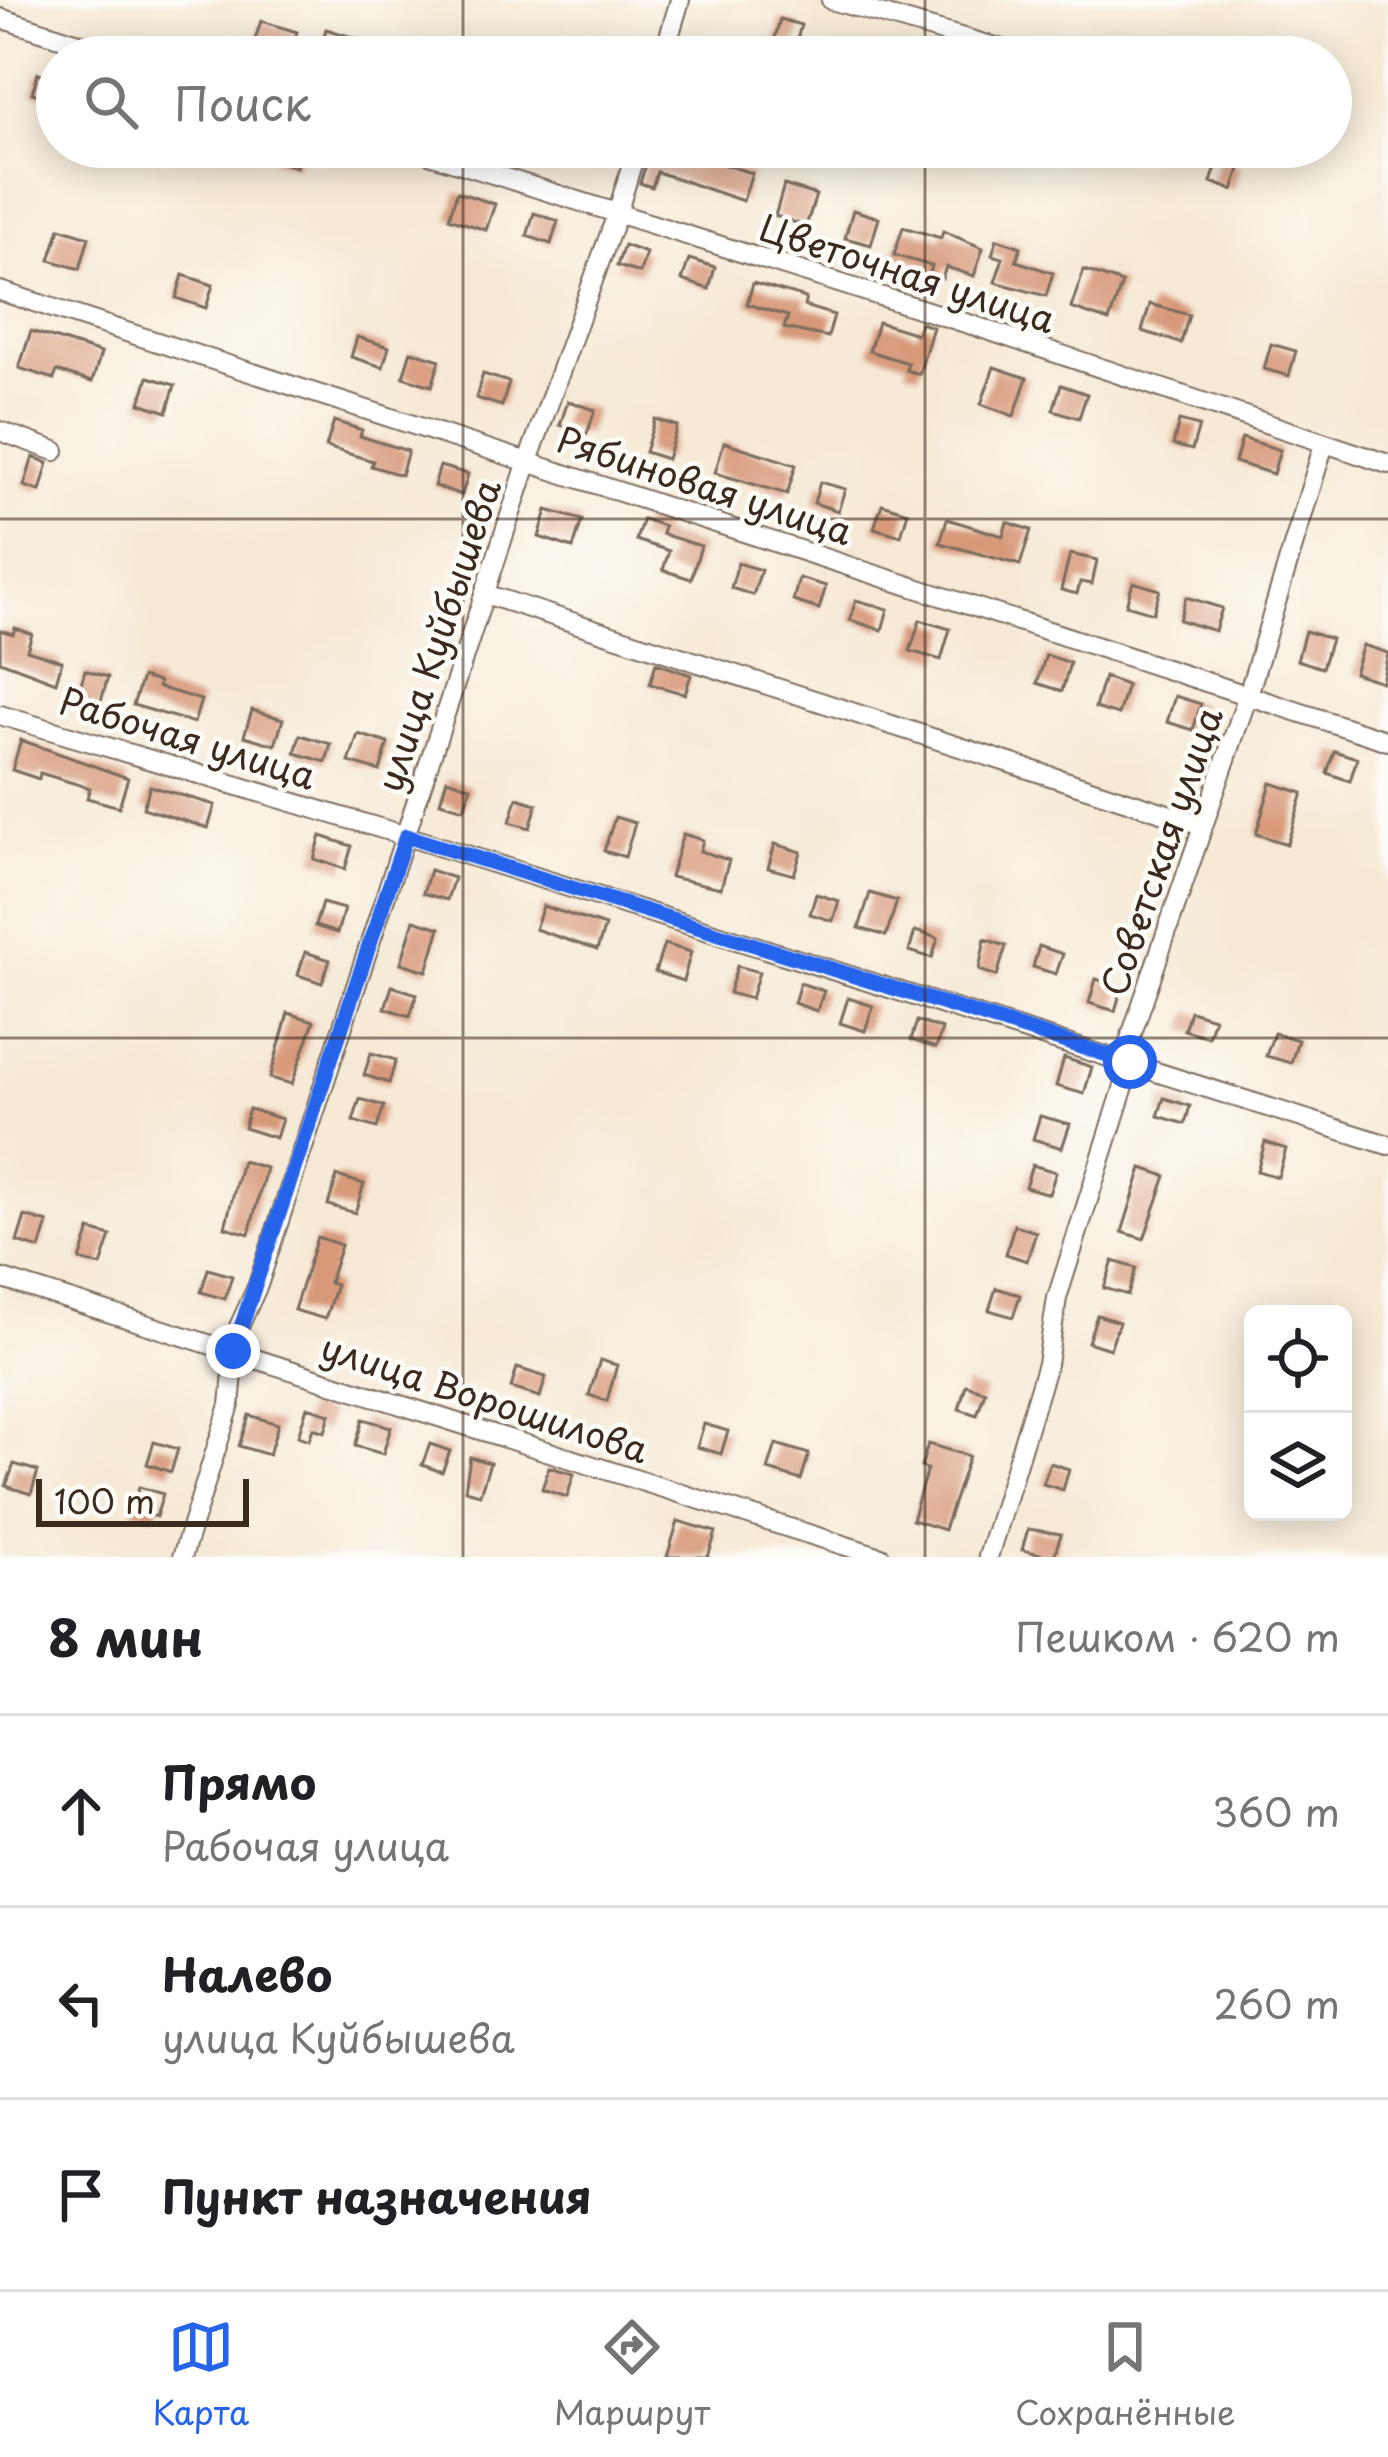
<!DOCTYPE html>
<html lang="ru">
<head>
<meta charset="utf-8">
<style>
	body { margin:0; font-family:"Playpen Sans",sans-serif; background:#f2f2f2; color:#202124 }
	.controls { position:absolute; right:36px; bottom:36px; display:grid; overflow:hidden; border-radius:18px; box-shadow:0 6px 30px #0003 }
	.controls button { width:108px; height:108px; display:grid; place-items:center; padding:0; border:0; border-bottom:3px solid #e0e0e0; background:#fff; color:#202124; font:60px sans-serif }
	.scale { position:absolute; left:36px; bottom:30px; width:213px; box-sizing:border-box; padding-left:12px; border:6px solid #3b2a1e; border-top:0; font-size:33px; line-height:42px; white-space:nowrap; color:#3b2a1e; -webkit-text-stroke:9px #fdfcf7; paint-order:stroke }
	.stop { position:absolute; width:36px; height:36px; margin:-27px; border:9px solid #2563eb; border-radius:50%; background:#fff }
	.stop.end { background:#2563eb; border-color:#fff; box-shadow:0 3px 12px #0008 }
	.list { margin:0; padding:0; list-style:none }
	h2 { display:flex; justify-content:space-between; align-items:center; height:156px; margin:0; padding:0 48px; font-size:51px }
	h2 small { font-size:39px; font-weight:400; color:#757577 }
	.list li { display:grid; grid-template-columns:78px 1fr auto; gap:36px; align-items:center; box-sizing:border-box; height:192px; padding:0 48px; border-top:3px solid #e0e0e0 }
	.list b { display:block; font-size:45px; white-space:nowrap }
	.list p { margin:0; font-size:39px; white-space:nowrap; color:#757577 }
	.list em { font-size:39px; font-style:normal; color:#757577 }
	.icon { flex:none; width:66px; height:66px; fill:none; stroke:currentColor; stroke-width:2; stroke-linecap:round; stroke-linejoin:round }
	.map { position:relative; flex:none; width:1388px; height:1557px; overflow:hidden }
	.search { position:absolute; background:#fff; box-shadow:0 6px 30px #0003; left:36px; right:36px; top:36px; height:132px; display:flex; align-items:center; gap:30px; box-sizing:border-box; padding:0 42px; border-radius:66px; color:#757577; font-size:45px }
	.sheet { height:732px; background:#fff }
	nav { display:flex; justify-content:space-around; align-items:center; box-sizing:border-box; height:168px; border-top:3px solid #e0e0e0; background:#fff; font-size:33px; color:#757577 }
	nav a { display:grid; justify-items:center; gap:6px }
	nav .on { color:#2563eb }
	.map>svg:first-child { display:block }
	.building { fill:#d8997a }
	.lines { fill:none; stroke-linecap:round; stroke-linejoin:round }
	.minor-casing { stroke:#7c6d5e; stroke-width:22 }
	.minor { stroke:#fff; stroke-width:18 }
	.route { stroke:#2563eb; stroke-width:15 }
	.grid { fill:none; stroke:#3b2a1e; stroke-width:3; stroke-opacity:0.55 }
	.labels { text-anchor:middle; dominant-baseline:central; stroke-width:9; stroke-linejoin:round; paint-order:stroke }
	.street-label { font-size:36px; fill:#3b2a1e; stroke:#fdfcf7 }
</style>
</head>
<body>
<div class="map">
<svg width="1388" height="1557" viewBox="0 0 1388 1557">
	<rect width="100%" height="100%" fill="#fdfcf7"/>
	<filter id="ink" filterUnits="userSpaceOnUse"><feTurbulence type="fractalNoise" baseFrequency=".00833" numOctaves="2"/><feDisplacementMap in="SourceGraphic" scale="24" xChannelSelector="R" yChannelSelector="G"/><feConvolveMatrix kernelMatrix="1 2 1 2 8 2 1 2 1" color-interpolation-filters="sRGB"/></filter>
	<filter id="wash" filterUnits="userSpaceOnUse"><feTurbulence type="fractalNoise" baseFrequency=".004" numOctaves="4" result="noise"/><feDisplacementMap in="SourceGraphic" scale="48" xChannelSelector="R" yChannelSelector="G"/><feGaussianBlur stdDeviation="2.7" result="paint"/><feColorMatrix in="noise" values="0 0 0 0 0 0 0 0 0 0 0 0 0 0 0 0 0 1.4 0 .05"/><feComposite in="paint" operator="in"/></filter>
	<g filter="url(#wash)">
		<rect width="100%" height="100%" fill="#f6e9d5"/>
		<g id="blocks">
			<path class="building" d="M780,19L801,25L795,47L774,41Z
				M261,21L297,32L289,57L252,49Z
				M326,29L359,39L358,44L390,57H338L320,51Z
				M38,73L57,79V101L32,93Z
				M276,147H303L296,167L272,160Z
				M651,147H667L752,173L743,201L657,172L652,187L640,183Z
				M1219,159L1241,166L1233,190L1211,182Z
				M784,185L816,195L806,226L775,216Z
				M457,192L495,204L486,230L449,218Z
				M853,210L879,218L871,245L845,238Z
				M534,213L558,221L551,244L527,236Z
				M903,227L941,238L943,231L983,248L974,276L946,267L942,279L929,275L932,266L894,255Z
				M60,228L89,237L80,269L50,260Z
				M997,239L1021,247L1016,261L1053,273L1046,296L995,282L1003,258L992,255Z
				M624,245L646,253L640,273L617,266Z
				M689,259L715,267L709,289L682,280Z
				M1084,270L1122,283L1109,321L1071,308Z
				M183,275L213,285L206,308L176,298Z
				M753,283L806,298L804,306L834,315L828,337L784,328L788,316L747,304Z
				M1150,304L1189,315L1181,343L1142,331Z
				M878,322L917,334L920,323L933,327L919,374L906,370L908,363L869,351Z
				M31,331L101,353L92,382L57,371L54,379L19,368Z
				M357,337L389,347L383,367L351,357Z
				M1271,344L1296,351L1289,376L1264,369Z
				M411,351L440,360L432,386L403,377Z
				M994,367L1027,378L1014,416L981,404Z
				M483,374L509,382L502,406L476,398Z
				M148,377L175,385L167,412L140,403Z
				M1061,385L1087,394L1079,418L1053,410Z
				M568,401L595,410L587,434L560,425Z
				M655,419L677,426L667,459L645,452Z
				M334,421L362,430L360,436L408,451L401,475L371,466L373,461L326,447Z
				M1179,421L1199,426L1192,450L1173,445Z
				M1242,438L1280,450L1273,474L1235,462Z
				M724,442L796,465L787,494L715,473Z
				M33,457L48,463L40,491L24,486Z
				M440,466L468,474L462,495L434,486Z
				M820,482L845,489L838,511L814,503Z
				M882,504L908,512L901,536L874,528Z
				M547,510L582,520L573,548L539,537Z
				M643,519L664,526L662,534L701,546L691,579L663,570L669,551L636,540Z
				M947,519L1003,536L1007,522L1031,530L1020,565L940,543Z
				M1070,554L1097,560L1092,584L1080,582L1077,594L1061,590Z
				M738,563L761,570L753,595L731,588Z
				M799,578L826,586L819,609L793,601Z
				M1133,582L1160,590L1153,613L1126,605Z
				M1186,597L1222,608L1215,631L1179,620Z
				M856,600L888,609L882,630L850,620Z
				M920,620L950,629L941,660L910,651Z
				M15,628L32,634L27,650L62,661L56,682L0,661V630L13,634Z
				M1305,631L1331,639L1322,668L1297,660Z
				M1363,645L1388,653L1382,682L1354,673Z
				M1046,655L1070,663L1062,691L1037,683Z
				M656,663L691,675L685,694L650,684Z
				M85,670L108,677L99,708L76,701Z
				M142,677L159,682L158,687L201,700L194,723L133,705Z
				M1104,677L1127,685L1118,715L1095,708Z
				M1175,696L1201,704L1193,730L1167,722Z
				M252,710L283,719L275,745L244,736Z
				M358,734L388,743L380,771L349,762Z
				M300,735L331,744L326,762L295,753Z
				M21,740L128,778L119,807L87,798L90,788L40,773L39,779L12,770Z
				M1334,751L1357,758L1350,781L1327,773Z
				M447,779L471,787L464,809L440,802Z
				M1271,783L1303,793L1287,844L1256,834Z
				M150,786L215,805L208,828L143,808Z
				M517,798L537,804L530,828L510,822Z
				M615,817L635,823L625,857L604,851Z
				M683,834L703,840L700,851L729,860L721,888L670,877Z
				M321,836L352,846L345,869L314,859Z
				M775,844L801,852L794,875L768,868Z
				M430,870L454,878L447,900L423,893Z
				M870,893L897,901L886,936L859,928Z
				M816,894L839,901L833,921L810,914Z
				M322,903L344,909L337,933L315,926Z
				M543,906L605,926L597,950L535,929Z
				M414,920L440,928L427,971L401,963Z
				M915,931L938,938L932,958L909,951Z
				M985,939L1006,946L997,976L979,970Z
				M664,944L691,952L683,981L655,972Z
				M1039,946L1063,954L1056,974L1033,967Z
				M305,952L330,960L322,983L298,975Z
				M737,966L759,972L751,999L729,993Z
				M1096,979L1122,987L1115,1011L1089,1003Z
				M800,983L824,991L817,1011L794,1003Z
				M392,986L417,994L410,1016L385,1008Z
				M848,998L873,1006L865,1031L840,1023Z
				M1190,1011L1214,1018L1208,1037L1184,1030Z
				M288,1013L314,1021L292,1084L270,1078Z
				M917,1021L942,1029L936,1048L911,1040Z
				M1274,1033L1298,1040L1291,1063L1266,1056Z
				M371,1053L396,1060L389,1083L364,1075Z
				M1064,1058L1092,1067L1084,1094L1056,1086Z
				M1164,1098L1190,1106L1185,1124L1158,1116Z
				M360,1099L384,1106L377,1128L353,1121Z
				M249,1109L282,1119L276,1138L244,1128Z
				M1040,1116L1070,1124L1062,1148L1033,1139Z
				M1265,1142L1286,1149L1278,1177L1257,1171Z
				M242,1161L266,1168L249,1234L225,1227Z
				M1032,1165L1056,1172L1049,1194L1025,1187Z
				M1142,1168L1166,1176L1144,1239L1122,1232Z
				M337,1176L364,1184L355,1213L328,1205Z
				M25,1216L48,1223L40,1249L17,1242Z
				M1014,1225L1036,1232L1027,1261L1006,1254Z
				M90,1230L111,1236L101,1266L80,1260Z
				M317,1237L341,1245L329,1283L336,1285L325,1319L294,1310Z
				M1113,1261L1136,1268L1128,1295L1104,1288Z
				M208,1269L232,1276L225,1299L201,1292Z
				M996,1288L1020,1295L1013,1317L989,1310Z
				M1097,1315L1119,1322L1110,1349L1088,1342Z
				M600,1360L617,1365L607,1401L589,1395Z
				M517,1368L546,1377L540,1397L511,1388Z
				M966,1385L985,1391L977,1415L959,1409Z
				M307,1407L330,1414L325,1432L313,1428L309,1440L298,1436Z
				M249,1415L278,1424L269,1455L239,1446Z
				M363,1419L391,1427L383,1454L355,1446Z
				M704,1424L728,1431L721,1454L697,1447Z
				M154,1442L178,1449L171,1472L147,1464Z
				M430,1444L450,1451L442,1472L422,1465Z
				M776,1444L809,1454L801,1480L768,1470Z
				M928,1444L969,1456L944,1530L912,1520L927,1469L921,1467Z
				M470,1457L490,1463L480,1494L465,1490Z
				M1050,1463L1069,1469L1063,1490L1043,1484Z
				M14,1464L38,1471L31,1494L6,1486Z
				M549,1467L574,1474L567,1497L542,1489Z
				M139,1487L163,1494L156,1517L132,1510Z
				M678,1521L716,1532L708,1557H667Z
				M1028,1529L1061,1534L1054,1557L1022,1550Z"/>
		</g>
	</g>
	<g filter="url(#ink)">
		<use href="#blocks" fill-opacity="0" stroke="#7c6d5e" stroke-width="3"/>
		<g class="lines">
			<defs>
				<path id="minor" d="M831,0L1030,57
					M0,18L123,57
					M663,57L680,0
					M407,147L975,326L1388,464
					M0,291L1388,741
					M0,431L55,451
					M485,594L1202,825
					M0,715L406,836L1388,1145
					M0,1278L881,1557
					M182,1557L230,1405L237,1331L258,1285L528,461L617,214L637,147
					M988,1557L1047,1364L1057,1298L1124,1086L1131,1036L1248,695L1324,444"/>
			</defs>
			<use href="#minor" class="minor-casing"/>
			<use href="#minor" class="minor"/>
		</g>
	</g>
	<g class="lines" filter="url(#ink)">
		<path class="route" d="M233,1351L406,836L1130,1062"/>
	</g>
	<path class="grid" d="M463,0V57M925,0V57M463,147V1557M925,147V1557M0,519H1388M0,1038H1388"/>
	<g class="labels">
		<g class="street-label">
			<text transform="translate(908 272) rotate(18)">Цветочная улица</text>
			<text transform="translate(705 484) rotate(18)">Рябиновая улица</text>
			<text transform="translate(437 635) rotate(-72)">улица Куйбышева</text>
			<text transform="translate(188 737) rotate(17)">Рабочая улица</text>
			<text transform="translate(1160 851) rotate(-71)">Советская улица</text>
			<text transform="translate(485 1397) rotate(18)">улица Ворошилова</text>
		</g>
	</g>
</svg>
<div class="controls">
<button><svg class="icon" aria-label="locate" viewBox="0 0 24 24"><circle cx="12" cy="12" r="6"/><path d="M12 2v4M12 18v4M2 12h4M18 12h4"/></svg></button>
<button><svg class="icon" aria-label="layers" viewBox="0 0 24 24"><path d="M12 4l9 5-9 5-9-5zM3 14l9 5 9-5"/></svg></button>
</div>
<div class="scale">100 m</div>
<div class="stop" style="left:1130px;top:1062px"></div>
<div class="stop end" style="left:233px;top:1351px"></div>
<div class="search"><svg class="icon" aria-label="search" viewBox="0 0 24 24"><circle cx="10" cy="10" r="6"/><path d="M15 15l6 6"/></svg>Поиск</div>
</div>
<section class="sheet">
<h2>8 мин<small>Пешком · 620 m</small></h2>
<ul class="list">
<li><svg class="icon" aria-label="ahead" viewBox="0 0 24 24"><path d="M12 20V5M6 11l6-6 6 6"/></svg><div><b>Прямо</b><p>Рабочая улица</p></div><em>360 m</em></li>
<li><svg class="icon" aria-label="left" viewBox="0 0 24 24"><path d="M17 20v-9H6M10 6l-5 5 5 5"/></svg><div><b>Налево</b><p>улица Куйбышева</p></div><em>260 m</em></li>
<li><svg class="icon" aria-label="arrive" viewBox="0 0 24 24"><path d="M6 21V4h12l-3 4 3 4H6"/></svg><div><b>Пункт назначения</b></div></li>
</ul>
</section>
<nav>
<a class="on"><svg class="icon" aria-label="map" viewBox="0 0 24 24"><path d="M3 6l6-2 6 2 6-2v14l-6 2-6-2-6 2zM9 4v14M15 6v14"/></svg>Карта</a>
<a><svg class="icon" aria-label="directions" viewBox="0 0 24 24"><path d="M12 3l9 9-9 9-9-9zM9 14v-3h6M13 9l2 2-2 2"/></svg>Маршрут</a>
<a><svg class="icon" aria-label="saved" viewBox="0 0 24 24"><path d="M7 4h10v16l-5-4-5 4z"/></svg>Сохранённые</a>
</nav>
</body>
</html>
